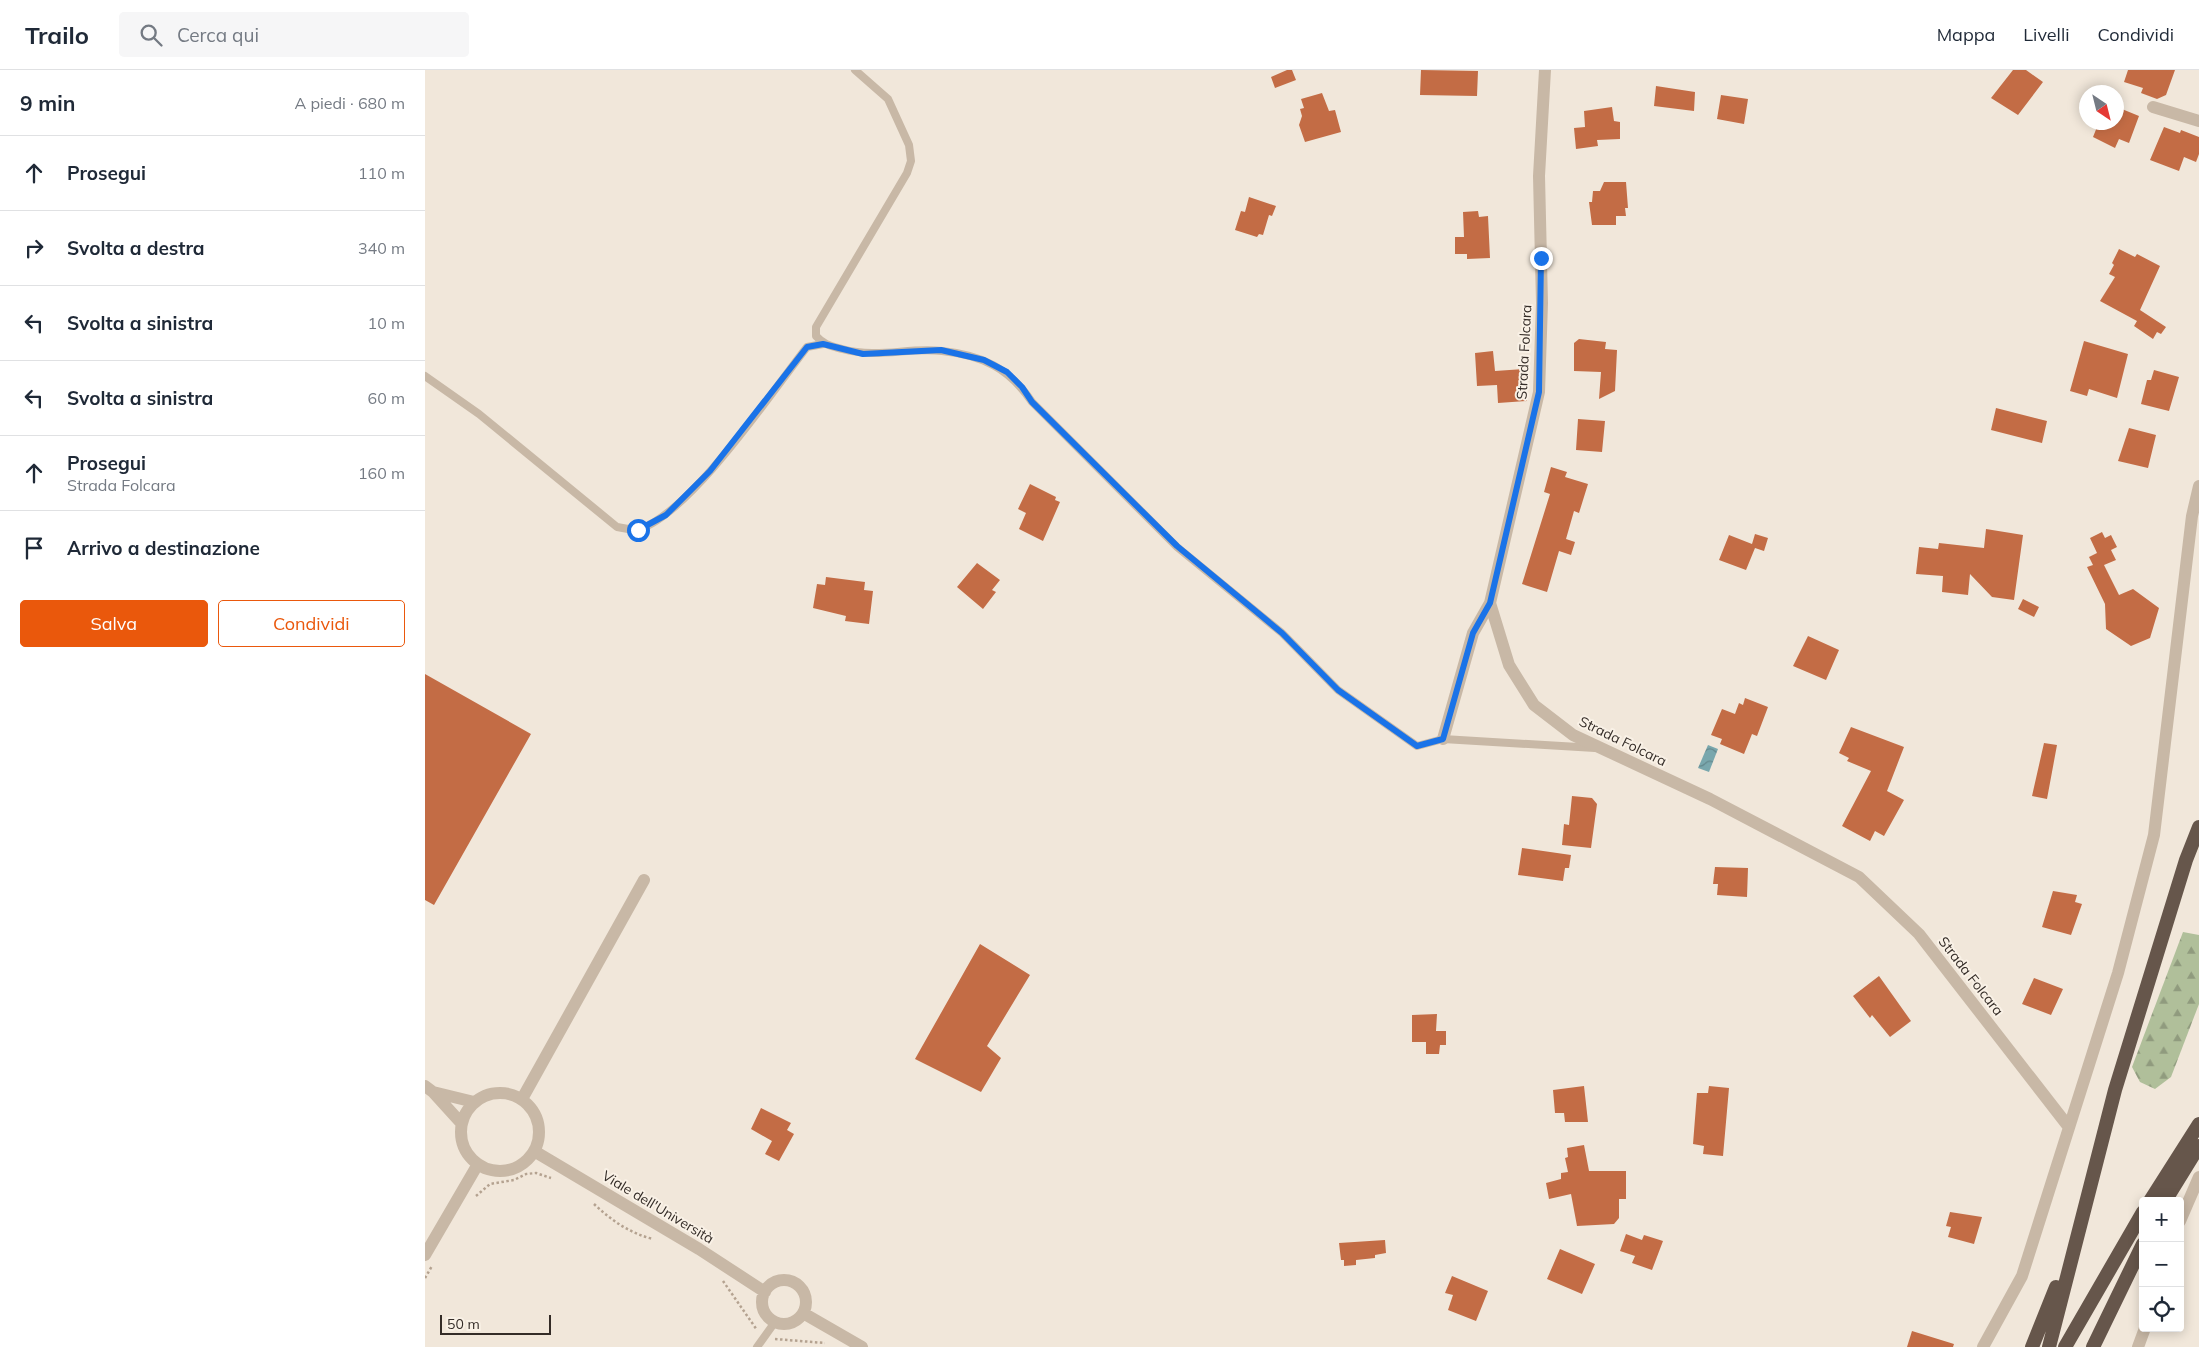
<!DOCTYPE html>
<html lang="it">
<head>
<meta charset="utf-8">
<style>
	body { margin:0; font-family:Mulish,sans-serif; background:#f6f6f7; color:#1f2937 }
	.controls { position:absolute; right:15px; bottom:15px; display:grid; overflow:hidden; border-radius:5px; box-shadow:0 2px 12px #0003 }
	.controls button { width:45px; height:45px; display:grid; place-items:center; padding:0; border:0; border-bottom:1px solid #e0e1e3; background:#fff; color:#1f2937; font:25px sans-serif }
	.compass { position:absolute; left:1654px; top:15px; width:45px; height:45px; border-radius:50%; background:#fff; box-shadow:0 2px 12px #0003; rotate:145deg }
	.scale { position:absolute; left:15px; bottom:12px; width:111px; box-sizing:border-box; padding-left:5px; border:2px solid #342c27; border-top:0; font-size:14px; line-height:18px; white-space:nowrap; color:#342c27; -webkit-text-stroke:4px #f9f1e6; paint-order:stroke }
	.stop { position:absolute; width:15px; height:15px; margin:-11px; border:4px solid #1a73e8; border-radius:50%; background:#fff }
	.stop.end { background:#1a73e8; border-color:#fff; box-shadow:0 1px 5px #0008 }
	.list { margin:0; padding:0; list-style:none }
	h2 { display:flex; justify-content:space-between; align-items:center; height:65px; margin:0; padding:0 20px; font-size:21px }
	h2 small { font-size:16px; font-weight:400; color:#747a83 }
	.list li { display:grid; grid-template-columns:32px 1fr auto; gap:15px; align-items:center; box-sizing:border-box; height:75px; padding:0 20px; border-top:1px solid #e0e1e3 }
	.list b { display:block; font-size:19px; white-space:nowrap }
	.list p { margin:0; font-size:16px; white-space:nowrap; color:#747a83 }
	.list em { font-size:16px; font-style:normal; color:#747a83 }
	.actions { display:flex; gap:10px; padding:15px 20px }
	.actions a { flex:1; padding:11px 0; border:1px solid #ea580c; border-radius:5px; text-align:center; font-size:18px; color:#ea580c }
	.actions .main { background:#ea580c; color:#fff }
	.icon { flex:none; width:28px; height:28px; fill:none; stroke:currentColor; stroke-width:2; stroke-linecap:round; stroke-linejoin:round }
	.map { position:relative; flex:none; width:1774px; height:1277px; overflow:hidden }
	header { display:flex; align-items:center; gap:30px; box-sizing:border-box; height:70px; padding:0 25px; background:#fff; border-bottom:1px solid #e0e1e3 }
	header strong { font-size:24px }
	nav { display:flex; gap:28px; margin-inline-start:auto; font-size:18px }
	.search { width:350px; height:45px; background:#f6f6f7; display:flex; align-items:center; gap:12px; box-sizing:border-box; padding:0 18px; border-radius:5px; color:#747a83; font-size:19px }
	main { display:flex }
	aside { flex:1; background:#fff }
	.map>svg:first-child { display:block }
	.forest { fill:url(#forest-firs) }
	.water { fill:url(#water-waves) }
	.building { fill:#c36c45 }
	.lines { fill:none; stroke-linecap:round; stroke-linejoin:round }
	.path { stroke:#b4a290; stroke-width:2.5; stroke-dasharray:2.5 2.5; stroke-linecap:butt }
	.service { stroke:#c8b8a6; stroke-width:8 }
	.minor { stroke:#c8b8a6; stroke-width:12 }
	.trunk { stroke:#66564b; stroke-width:14 }
	.route { stroke:#1a73e8; stroke-width:6 }
	.labels { text-anchor:middle; dominant-baseline:central; stroke-width:4; stroke-linejoin:round; paint-order:stroke }
	.street-label { font-size:14px; fill:#342c27; stroke:#f9f1e6 }
</style>
</head>
<body>
<header>
<strong>Trailo</strong>
<div class="search"><svg class="icon" aria-label="search" viewBox="0 0 24 24"><circle cx="10" cy="10" r="6"/><path d="M15 15l6 6"/></svg>Cerca qui</div>
<nav><a>Mappa</a><a>Livelli</a><a>Condividi</a></nav>
</header>
<main>
<aside>
<h2>9 min<small>A piedi · 680 m</small></h2>
<ul class="list">
<li><svg class="icon" aria-label="ahead" viewBox="0 0 24 24"><path d="M12 20V5M6 11l6-6 6 6"/></svg><div><b>Prosegui</b></div><em>110 m</em></li>
<li><svg class="icon" aria-label="right" viewBox="0 0 24 24"><path d="M7 20v-9h11M14 6l5 5-5 5"/></svg><div><b>Svolta a destra</b></div><em>340 m</em></li>
<li><svg class="icon" aria-label="left" viewBox="0 0 24 24"><path d="M17 20v-9H6M10 6l-5 5 5 5"/></svg><div><b>Svolta a sinistra</b></div><em>10 m</em></li>
<li><svg class="icon" aria-label="left" viewBox="0 0 24 24"><path d="M17 20v-9H6M10 6l-5 5 5 5"/></svg><div><b>Svolta a sinistra</b></div><em>60 m</em></li>
<li><svg class="icon" aria-label="ahead" viewBox="0 0 24 24"><path d="M12 20V5M6 11l6-6 6 6"/></svg><div><b>Prosegui</b><p>Strada Folcara</p></div><em>160 m</em></li>
<li><svg class="icon" aria-label="arrive" viewBox="0 0 24 24"><path d="M6 21V4h12l-3 4 3 4H6"/></svg><div><b>Arrivo a destinazione</b></div></li>
</ul>
<div class="actions"><a class="main">Salva</a><a>Condividi</a></div>
</aside>
<div class="map">
<svg width="1774" height="1277" viewBox="0 0 1774 1277">
	<defs>
		<pattern id="forest-firs" width="22" height="20" patternUnits="userSpaceOnUse" patternTransform="scale(1.25)"><rect width="22" height="20" fill="#b0bf9a"/><path d="M5 1l3.5 6h-7zM16 11l3.5 6h-7z" fill="#909b7e"/></pattern>
		<pattern id="water-waves" width="16" height="10" patternUnits="userSpaceOnUse" patternTransform="scale(1.25)"><rect width="16" height="10" fill="#79a7ad"/><path d="M0 5q4-4 8 0t8 0" fill="none" stroke="#64888d"/></pattern>
	</defs>
	<rect width="100%" height="100%" fill="#f1e7da"/>
	<path class="forest" d="M1758,862L1774,865V934L1746,1007L1730,1019L1715,1012L1707,997Z"/>
	<path class="water" d="M1283,675L1293,679L1284,702L1273,698Z"/>
	<path class="building" d="M862,0H867L871,10L850,18L846,7Z
		M996,0L1053,1L1052,26L995,25Z
		M1588,0H1601L1618,12L1593,45L1566,28Z
		M1703,0H1750L1741,25L1732,29L1716,23L1718,18L1699,12Z
		M1231,16L1270,22L1269,41L1229,36Z
		M897,23L904,41L910,40L916,62L880,72L874,55L877,46L875,39L879,38L876,29Z
		M1296,25L1323,29L1319,54L1292,49Z
		M1187,37L1189,51L1195,52V69L1172,70L1173,76L1151,79L1149,58L1160,57L1159,41Z
		M1692,37L1714,46L1704,73L1694,69L1690,78L1668,67L1674,52H1692Z
		M1739,57L1755,63L1756,60L1774,67V84L1771,92L1759,87L1754,101L1725,90Z
		M1179,112H1201L1203,138H1200L1201,146H1191V155H1167L1164,132H1167L1168,121H1175Z
		M824,127L851,136L847,146L844,145L838,165L834,164L832,167L810,160L816,141L820,142Z
		M1053,141L1054,147L1063,146L1065,188L1042,189V184H1030V167H1039L1038,142Z
		M1694,179L1710,187L1712,184L1735,196L1715,240L1741,257L1736,264L1732,262L1728,269L1709,256L1712,251L1675,231L1690,207L1684,204L1689,195L1687,193Z
		M1154,269L1181,272L1180,279L1192,280L1190,321L1174,329L1176,302L1149,301V273Z
		M1659,271L1703,284L1692,328L1664,319L1662,326L1645,321Z
		M1068,281L1070,301L1099,299L1102,331L1073,333L1072,315L1052,316L1050,283Z
		M1729,300L1754,307L1744,341L1716,334L1722,310H1726Z
		M1571,338L1622,351L1617,373L1566,360Z
		M1153,349L1180,351L1177,382L1151,380Z
		M1704,358L1731,365L1723,398L1693,391Z
		M1126,397L1142,402L1140,407L1163,414L1154,443L1149,441L1141,469L1150,472L1146,485L1134,481L1122,522L1097,514L1125,424L1119,422Z
		M605,414L631,427L630,430L635,432L618,471L594,459L601,443L593,439Z
		M1561,459L1598,465L1589,530L1567,527L1545,504L1543,525L1517,522L1518,506L1491,504L1494,477L1513,479L1514,473L1559,478Z
		M1677,462L1680,468L1686,465L1692,477L1686,480L1691,490L1679,495L1694,525L1708,519L1734,538L1725,568L1706,576L1681,559L1680,534L1662,497L1668,495L1664,487L1672,483L1665,468Z
		M1330,464L1343,468L1339,481L1330,478L1321,500L1294,490L1304,465L1327,474Z
		M552,493L575,510L567,520L571,522L558,539L532,517Z
		M401,507L440,512L439,520L448,521L444,554L420,551L421,546L388,538L392,514L400,515Z
		M1598,529L1614,537L1609,547L1593,539Z
		M1383,566L1414,580L1401,610L1368,596Z
		M0,604L106,664L9,835L0,830Z
		M1320,628L1343,637L1332,666L1327,664L1319,684L1295,674L1297,669L1286,665L1297,639L1310,644L1314,633L1318,635Z
		M1426,657L1479,677L1462,721L1479,730L1459,766L1450,761L1445,771L1417,756L1446,701L1422,691L1424,688L1414,683Z
		M1619,673L1632,675L1622,729L1607,726Z
		M1147,726L1167,728L1172,734L1166,778L1137,775L1139,754L1144,755Z
		M1097,778L1146,785L1144,798H1140L1138,811L1093,805Z
		M1290,797L1323,798L1322,827L1292,825L1293,814H1288Z
		M1628,821L1652,825L1650,832L1657,834L1646,865L1617,857Z
		M555,874L605,905L562,976L576,988L556,1022L490,989Z
		M1454,906L1486,951L1465,967L1447,945L1445,948L1428,926Z
		M1609,908L1638,919L1626,945L1597,934Z
		M1012,944L1011,961H1021V975H1015L1014,984H1001V972H987V945Z
		M1159,1016L1163,1052H1140L1139,1043H1130L1128,1020Z
		M1284,1016L1304,1018L1298,1086L1278,1084L1279,1076L1268,1074L1272,1023H1283Z
		M336,1038L366,1053L362,1060L369,1064L354,1091L340,1084L347,1071L326,1059Z
		M1159,1075L1164,1101H1201V1129H1194V1148L1189,1154L1152,1156L1146,1124L1124,1129L1121,1113L1136,1109V1103L1143,1102L1140,1088L1143,1087L1142,1078Z
		M1525,1142L1557,1147L1549,1174L1523,1167L1526,1157L1521,1156Z
		M1201,1164L1217,1170L1219,1165L1238,1171L1227,1200L1207,1193L1210,1186L1195,1181Z
		M960,1170L961,1183L950,1185V1188L931,1190V1195L919,1196V1190H916L914,1173Z
		M1135,1179L1170,1194L1157,1224L1122,1209Z
		M1027,1206L1063,1221L1051,1251L1023,1240L1028,1225L1020,1223Z
		M1487,1261L1529,1274L1528,1277H1482Z"/>
	<g class="lines">
		<path class="path" d="M51,1126L65,1114L89,1110L101,1104L111,1103L126,1108
			M169,1134C186,1150 204,1163 228,1169
			M0,1208L7,1196
			M298,1211L332,1260
			M350,1269L400,1273"/>
		<path class="service" d="M430,0L463,29L484,75L486,91L482,103L391,257V266C399,275 406,276 417,279C454,289 482,277 517,281C557,285 584,298 607,332L752,477L857,563L913,620L992,676L1018,669L1170,678
			M0,306L54,344L192,457C198,458 209,461 215,459C267,441 346,323 382,277L398,274
			M332,1277L350,1252"/>
		<path class="minor" d="M1120,0L1114,106L1117,233L1114,322L1065,533L1084,595L1109,635L1148,665L1285,729L1434,807L1494,864L1643,1056
			M1728,37L1774,51
			M1018,669L1048,563L1065,533
			M0,1016L8,1022L37,1054
			M8,1022L49,1032
			M36 1062a39 39 0 1 1 78 0a39 39 0 1 1-78 0Z
			M97,1029L219,810
			M109,1081L274,1179L340,1222
			M1755,1151L1774,1107
			M0,1185L53,1094
			M337 1232a22 22 0 1 1 44 0a22 22 0 1 1-44 0Z
			M378,1243L437,1277
			M1558,1277L1597,1206L1693,903L1729,765L1767,446L1774,416
			M1713,1277L1720,1258"/>
		<path class="trunk" d="M1725,1131L1774,1054
			M1740,1131L1774,1076
			M1607,1277L1631,1217
			M1624,1277L1690,1020L1761,790L1774,757
			M1640,1277L1718,1142
			M1668,1277L1718,1174"/>
	</g>
	<g class="lines">
		<path class="route" d="M213,460L241,445L285,401L382,277L398,274L438,284L516,280L559,290L582,302L597,317L607,332L752,476L857,563L913,620L992,676L1018,669L1048,563L1065,533L1114,322L1116,188"/>
	</g>
	<g class="labels">
		<g class="street-label">
			<text transform="translate(1099 282) rotate(-87)">Strada Folcara</text>
			<text transform="translate(1198 671) rotate(26)">Strada Folcara</text>
			<text transform="translate(1546 906) rotate(52)">Strada Folcara</text>
			<text transform="translate(233 1137) rotate(31)">Viale dell'Università</text>
		</g>
	</g>
</svg>
<div class="controls">
<button>+</button>
<button>−</button>
<button><svg class="icon" aria-label="locate" viewBox="0 0 24 24"><circle cx="12" cy="12" r="6"/><path d="M12 2v4M12 18v4M2 12h4M18 12h4"/></svg></button>
</div>
<svg class="compass" viewBox="-18 -18 36 36"><path d="M0-13l5 13h-10z" fill="#e53935"/><path d="M0 13l5-13h-10z" fill="#747a83"/></svg>
<div class="scale">50 m</div>
<div class="stop" style="left:213px;top:460px"></div>
<div class="stop end" style="left:1116px;top:188px"></div>
</div>
</main>
</body>
</html>
